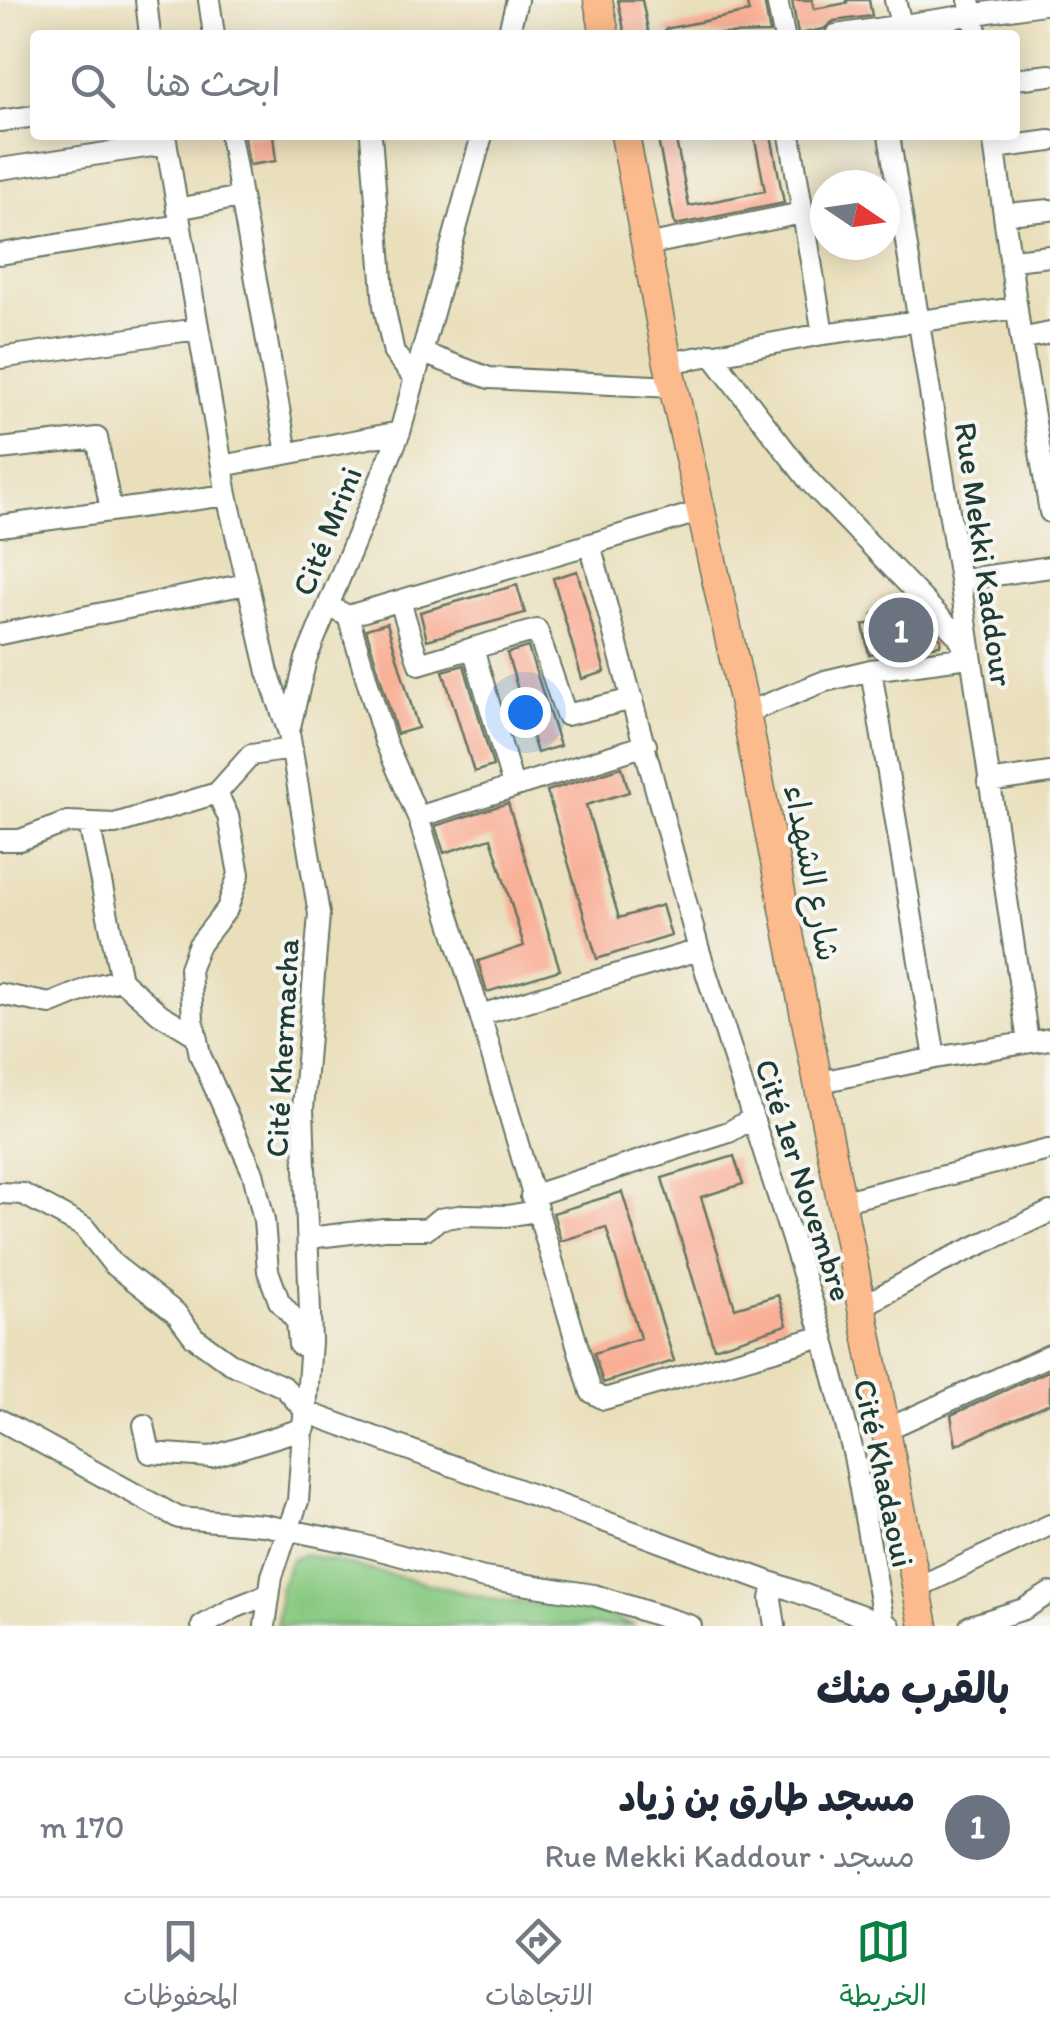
<!DOCTYPE html>
<html lang="ar">
<head>
<meta charset="utf-8">
<style>
	body { margin:0; font-family:Itim,"Playpen Sans Arabic",sans-serif; background:#f2f2f3; color:#1f2937; direction:rtl }
	.compass { position:absolute; left:810px; top:170px; width:90px; height:90px; border-radius:50%; background:#fff; box-shadow:0 5px 25px #0003; rotate:103deg }
	.you { position:absolute; left:525px; top:712px; width:35px; height:35px; margin:-25px; border:8px solid #fff; border-radius:50%; background:#1a73e8; box-shadow:0 0 0 15px #1a73e833 }
	.badge { display:grid; place-items:center; width:65px; height:65px; border-radius:50%; background:#0b8043; color:#fff; font-size:32px; font-weight:700 }
	.pin { position:absolute; translate:-50% -50%; border:5px solid #fff; box-shadow:0 2px 10px #0006 }
	.list { margin:0; padding:0; list-style:none }
	h2 { display:flex; justify-content:space-between; align-items:center; height:130px; margin:0; padding:0 40px; font-size:42px }
	h2 small { font-size:32px; font-weight:400; color:#747a83 }
	.list li { display:grid; grid-template-columns:65px 1fr auto; gap:30px; align-items:center; box-sizing:border-box; height:140px; padding:0 40px; border-top:2px solid #e0e1e3 }
	.list b { display:block; font-size:38px; white-space:nowrap }
	.list p { margin:0; font-size:32px; white-space:nowrap; color:#747a83 }
	.list em { font-size:32px; font-style:normal; color:#747a83 }
	.icon { flex:none; width:55px; height:55px; fill:none; stroke:currentColor; stroke-width:2; stroke-linecap:round; stroke-linejoin:round }
	.map { position:relative; flex:none; width:1050px; height:1626px; overflow:hidden; direction:ltr }
	.search { position:absolute; background:#fff; box-shadow:0 5px 25px #0003; left:30px; right:30px; top:30px; height:110px; display:flex; align-items:center; gap:25px; box-sizing:border-box; padding:0 35px; border-radius:10px; color:#747a83; font-size:38px }
	.sheet { height:270px; background:#fff }
	nav { display:flex; justify-content:space-around; align-items:center; box-sizing:border-box; height:140px; border-top:2px solid #e0e1e3; background:#fff; font-size:28px; color:#747a83 }
	nav a { display:grid; justify-items:center; gap:5px }
	nav .on { color:#0b8043 }
	.map>svg:first-child { display:block }
	.green { fill:#89ca82; stroke:#54845b; stroke-width:2.5 }
	.building { fill:#f9af96 }
	.lines { fill:none; stroke-linecap:round; stroke-linejoin:round }
	.minor-casing { stroke:#667663; stroke-width:24 }
	.major-casing { stroke:#667663; stroke-width:31 }
	.minor { stroke:#fff; stroke-width:20 }
	.major { stroke:#fbbb8c; stroke-width:28 }
	.labels { text-anchor:middle; dominant-baseline:central; stroke-width:8; stroke-linejoin:round; paint-order:stroke }
	.street-label { font-size:32px; fill:#1f3d34; stroke:#f6f6f2 }
</style>
</head>
<body>
<div class="map">
<svg width="1050" height="1626" viewBox="0 0 1050 1626">
	<rect width="100%" height="100%" fill="#f6f6f2"/>
	<filter id="ink" filterUnits="userSpaceOnUse"><feTurbulence type="fractalNoise" baseFrequency=".01" numOctaves="2"/><feDisplacementMap in="SourceGraphic" scale="20" xChannelSelector="R" yChannelSelector="G"/><feConvolveMatrix kernelMatrix="1 2 1 2 8 2 1 2 1" color-interpolation-filters="sRGB"/></filter>
	<filter id="wash" filterUnits="userSpaceOnUse"><feTurbulence type="fractalNoise" baseFrequency=".0048" numOctaves="4" result="noise"/><feDisplacementMap in="SourceGraphic" scale="40" xChannelSelector="R" yChannelSelector="G"/><feGaussianBlur stdDeviation="2.25" result="paint"/><feColorMatrix in="noise" values="0 0 0 0 0 0 0 0 0 0 0 0 0 0 0 0 0 1.4 0 .05"/><feComposite in="paint" operator="in"/></filter>
	<g filter="url(#wash)">
		<rect width="100%" height="100%" fill="#eadfbb"/>
		<path class="green" d="M304,1554L495,1600L549,1604L603,1614L635,1626H277L280,1589L291,1560Z"/>
		<g id="blocks">
			<path class="building" d="M618,0H642L649,35H625Z
				M746,0H764L770,33L666,35L665,29L749,12Z
				M792,0H812L814,9L847,3V0H869L872,16L834,21L824,29L798,34Z
				M244,135H273L276,161L249,165Z
				M657,135H675L689,206L765,191L754,135H771L784,203L675,225Z
				M577,571L605,672L582,679L553,578Z
				M517,585L525,613L427,640L420,612Z
				M908,604L941,639L940,645L869,655L863,625L873,623V614Z
				M387,623L418,728L397,734L366,629Z
				M528,647L560,746L537,753L507,653Z
				M464,665L493,766L474,772L443,671Z
				M622,767L629,792L586,805L619,918L662,905L671,936L597,959L547,791Z
				M508,803L560,970L487,992L478,961L524,946L491,838L444,853L435,826Z
				M734,1156L743,1184L701,1197L735,1308L778,1295L787,1325L714,1348L662,1178Z
				M622,1192L674,1361L603,1383L594,1353L640,1338L606,1227L561,1241L553,1213Z
				M1050,1370V1403L956,1445L951,1415Z"/>
		</g>
	</g>
	<g filter="url(#ink)">
		<use href="#blocks" fill-opacity="0" stroke="#667663" stroke-width="2.5"/>
		<g class="lines">
			<defs>
				<path id="minor" d="M146,0L150,35
					M209,0L214,35
					M777,0L784,35
					M895,0L901,24
					M969,0L977,35
					M508,35L517,0
					M836,35L1050,3
					M1015,79L1050,75
					M0,121L35,116
					M165,135L227,495L268,672L289,733L319,914L303,1109L311,1342L306,1412L890,1626
					M230,135L287,453
					M371,135L384,306L394,353L415,379
					M790,135L823,334
					M889,135L960,580L1028,1042
					M993,135L1021,339L1050,512
					M995,148L1050,141
					M0,169L166,144
					M177,209L240,197
					M1006,214L1050,210
					M646,245L802,213
					M0,254L180,225
					M1012,260L1050,256
					M1021,339L1050,333
					M423,353L489,378L674,387
					M711,354L809,481L958,636L969,657L871,670L825,681L746,713
					M0,358L197,329
					M668,363L823,334L1017,308
					M0,449L97,438L111,510
					M222,466L400,432
					M0,526L227,495
					M590,544L699,950L823,1336L854,1456L884,1623
					M960,580L1050,567
					M400,601L419,664L473,648L513,786
					M336,610L348,616L702,511
					M348,616L385,741L418,817L480,1015L591,1392L604,1399L823,1336
					M0,634L246,584
					M473,648L537,630L566,715L633,699
					M871,670L935,1058
					M289,731L306,659L400,432L482,135
					M988,782L1050,773
					M217,793L228,816L239,874L227,909L198,946L190,968L193,1020L200,1055L253,1173L264,1220L268,1271L279,1301L297,1322L299,1345
					M418,817L646,745
					M89,823L121,980L160,1014L197,1036
					M0,840H20L68,822L115,824L217,793L251,755L292,749
					M0,994L50,1004L94,986L121,980
					M480,1015L699,950
					M816,1083L935,1058L1050,1039
					M0,1193L23,1194L84,1227L113,1264L176,1313L194,1337L230,1363L284,1387L306,1412
					M531,1196L729,1132L753,1118
					M840,1202L1048,1150
					M309,1238L384,1229H427L439,1219L465,1215L507,1216L536,1211
					M861,1307L940,1263L1050,1212
					M0,1420L179,1518L264,1525L358,1544L484,1578L594,1595L691,1626
					M144,1425L150,1453L211,1457L305,1428
					M885,1430L1050,1355
					M774,1584L771,1599L775,1626
					M916,1588L1050,1525
					M202,1626L234,1608L269,1594
					M265,1626L272,1576L298,1501L305,1403
					M970,1626L1024,1609L1050,1593"/>
				<path id="major" d="M598,0L605,35
					M625,135L668,363L746,713L924,1626"/>
			</defs>
			<use href="#minor" class="minor-casing"/>
			<use href="#major" class="major-casing"/>
			<use href="#minor" class="minor"/>
			<use href="#major" class="major"/>
		</g>
	</g>
	<g class="labels">
		<g class="street-label">
			<text transform="translate(327 531) rotate(-68)">Cité Mrini</text>
			<text transform="translate(984 554) rotate(82)">Rue Mekki Kaddour</text>
			<text transform="translate(812 873) rotate(79)">شارع الشهداء</text>
			<text transform="translate(282 1048) rotate(-87)">Cité Khermacha</text>
			<text transform="translate(804 1180) rotate(72)">Cité 1er Novembre</text>
			<text transform="translate(884 1473) rotate(78)">Cité Khadaoui</text>
		</g>
	</g>
</svg>
<svg class="compass" viewBox="-18 -18 36 36"><path d="M0-13l5 13h-10z" fill="#e53935"/><path d="M0 13l5-13h-10z" fill="#747a83"/></svg>
<div class="you"></div>
<div class="pin badge" style="left:901px;top:630px;background:#6b7280">1</div>
<div class="search"><svg class="icon" aria-label="search" viewBox="0 0 24 24"><circle cx="10" cy="10" r="6"/><path d="M15 15l6 6"/></svg>ابحث هنا</div>
</div>
<section class="sheet">
<h2>بالقرب منك<small></small></h2>
<ul class="list">
<li><span class="badge" style="background:#6b7280">1</span><div><b>مسجد طارق بن زياد</b><p>مسجد · Rue Mekki Kaddour</p></div><em>170 m</em></li>
</ul>
</section>
<nav>
<a class="on"><svg class="icon" aria-label="map" viewBox="0 0 24 24"><path d="M3 6l6-2 6 2 6-2v14l-6 2-6-2-6 2zM9 4v14M15 6v14"/></svg>الخريطة</a>
<a><svg class="icon" aria-label="directions" viewBox="0 0 24 24"><path d="M12 3l9 9-9 9-9-9zM9 14v-3h6M13 9l2 2-2 2"/></svg>الاتجاهات</a>
<a><svg class="icon" aria-label="saved" viewBox="0 0 24 24"><path d="M7 4h10v16l-5-4-5 4z"/></svg>المحفوظات</a>
</nav>
</body>
</html>
